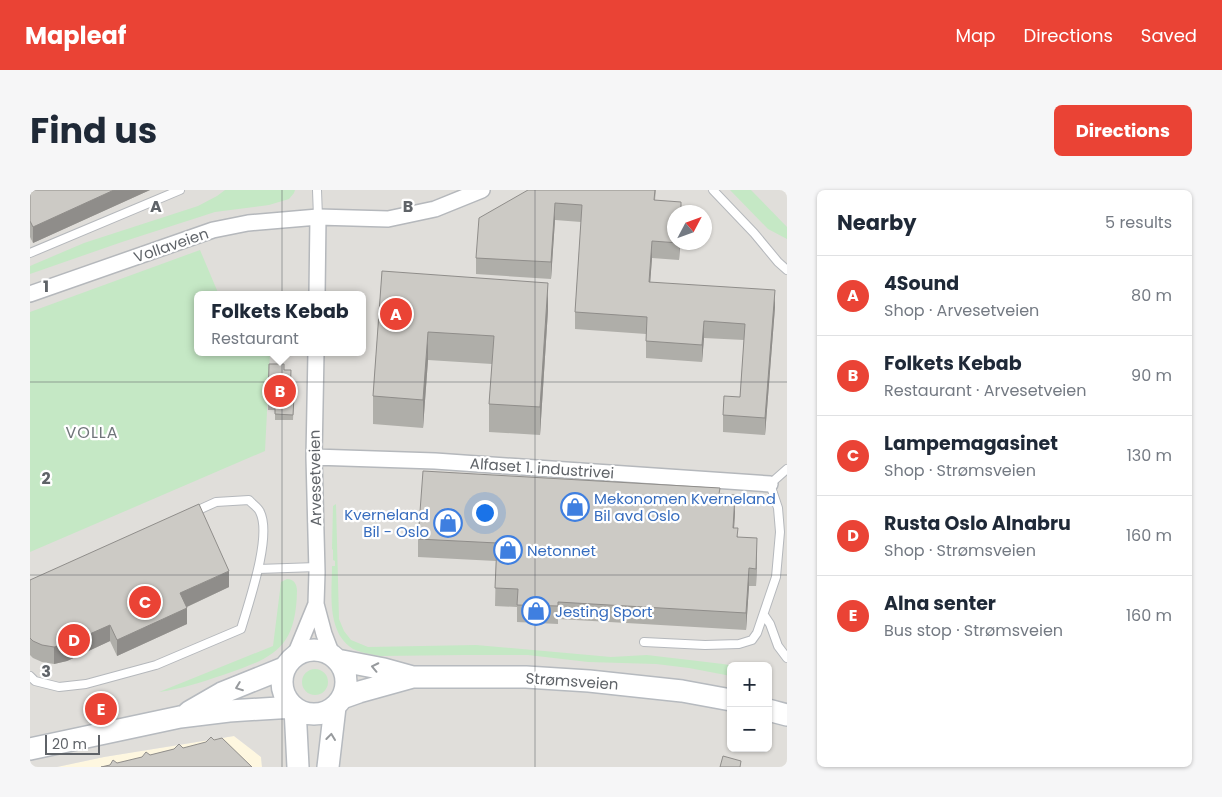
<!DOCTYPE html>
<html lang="en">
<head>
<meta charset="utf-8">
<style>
	body { margin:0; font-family:Poppins,sans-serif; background:#f6f6f7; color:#1f2937 }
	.controls { position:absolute; right:15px; bottom:15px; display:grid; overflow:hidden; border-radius:8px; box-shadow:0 1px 4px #0004 }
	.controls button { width:45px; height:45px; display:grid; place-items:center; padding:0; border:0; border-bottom:1px solid #e0e1e3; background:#fff; color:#1f2937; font:25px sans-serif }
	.compass { position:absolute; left:637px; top:15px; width:45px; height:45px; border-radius:50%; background:#fff; box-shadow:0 1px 4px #0004; rotate:49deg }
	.scale { position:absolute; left:15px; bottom:12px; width:55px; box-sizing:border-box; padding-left:5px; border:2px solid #5f6368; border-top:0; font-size:14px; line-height:18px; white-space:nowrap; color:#5f6368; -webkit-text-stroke:4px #fff; paint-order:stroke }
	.you { position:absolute; left:454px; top:322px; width:18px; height:18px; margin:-12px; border:4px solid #fff; border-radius:50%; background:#1a73e8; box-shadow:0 0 0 8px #1a73e833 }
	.badge { display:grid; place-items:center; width:32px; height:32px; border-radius:50%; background:#ea4335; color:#fff; font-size:16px; font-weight:700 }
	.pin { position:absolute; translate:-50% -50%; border:2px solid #fff; box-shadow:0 1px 5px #0006 }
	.popup { position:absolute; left:164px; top:101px; width:172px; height:65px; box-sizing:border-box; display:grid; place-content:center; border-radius:8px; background:#fff; filter:drop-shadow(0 1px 4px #0005); font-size:16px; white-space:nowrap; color:#747a83 }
	.popup b { font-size:19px; color:#1f2937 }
	.popup::after { content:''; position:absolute; left:50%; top:100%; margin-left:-10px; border:10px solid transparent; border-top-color:#fff }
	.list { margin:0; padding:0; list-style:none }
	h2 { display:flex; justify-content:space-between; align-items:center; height:65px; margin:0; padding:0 20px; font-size:21px }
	h2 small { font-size:16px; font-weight:400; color:#747a83 }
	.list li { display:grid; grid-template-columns:32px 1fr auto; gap:15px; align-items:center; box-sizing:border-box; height:80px; padding:0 20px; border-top:1px solid #e0e1e3 }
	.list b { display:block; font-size:19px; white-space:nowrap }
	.list p { margin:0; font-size:16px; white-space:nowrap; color:#747a83 }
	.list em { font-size:16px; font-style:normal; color:#747a83 }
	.map { position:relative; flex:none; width:757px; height:577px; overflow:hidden; border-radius:8px }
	header { display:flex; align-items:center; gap:30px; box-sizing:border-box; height:70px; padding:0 25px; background:#ea4335; color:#fff }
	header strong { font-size:24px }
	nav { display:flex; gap:28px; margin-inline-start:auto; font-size:18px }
	.intro { display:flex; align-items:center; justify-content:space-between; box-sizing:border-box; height:120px; padding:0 30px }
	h1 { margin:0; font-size:35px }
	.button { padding:12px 22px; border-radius:8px; background:#ea4335; color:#fff; font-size:18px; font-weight:700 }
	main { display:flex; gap:30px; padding:0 30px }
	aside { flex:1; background:#fff; border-radius:8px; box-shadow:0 1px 4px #0004 }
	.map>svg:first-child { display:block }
	.commercial { fill:#fef7e0 }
	.industrial { fill:#e0deda; fill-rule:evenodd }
	.green { fill:#c5e8c5 }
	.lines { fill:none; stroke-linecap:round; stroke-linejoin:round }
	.lane-casing { stroke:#b5b8bc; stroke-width:10 }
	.street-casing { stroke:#b5b8bc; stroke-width:18 }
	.secondary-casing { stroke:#b6babf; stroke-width:24 }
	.lane { stroke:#fff; stroke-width:8 }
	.street { stroke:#fff; stroke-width:15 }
	.secondary { stroke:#fff; stroke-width:21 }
	.wall { fill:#afaea9 }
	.shaded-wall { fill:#8f8d8a }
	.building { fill:#cccac5; stroke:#8f8d8a }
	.oneway { stroke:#979a9d }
	.grid { fill:none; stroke:#5f6368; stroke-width:1; stroke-opacity:0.55 }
	.labels { text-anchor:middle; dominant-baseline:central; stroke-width:4.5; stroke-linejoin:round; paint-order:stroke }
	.street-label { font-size:15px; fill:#5f6368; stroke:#fff }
	.shop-label { font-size:15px; fill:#366cbe; stroke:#fff; text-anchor:start }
	.neighbourhood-label { font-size:16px; letter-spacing:1px; fill:#70757a; stroke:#fff }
	.grid-label { font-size:16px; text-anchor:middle; font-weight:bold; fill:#5f6368; stroke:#fff; stroke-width:4.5; stroke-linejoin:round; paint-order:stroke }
</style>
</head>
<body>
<header>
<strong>Mapleaf</strong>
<nav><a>Map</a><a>Directions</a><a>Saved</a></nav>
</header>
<div class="intro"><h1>Find us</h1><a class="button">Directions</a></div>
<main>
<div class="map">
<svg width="757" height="577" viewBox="0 0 757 577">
	<rect width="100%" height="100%" fill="#f1efe8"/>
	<path class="commercial" d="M204,546L231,567L232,577H27L74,567Z"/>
	<path class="industrial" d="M0,0H757V577H232L231,567L204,546L74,567L27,577H0ZM644,22H674V52H644ZM168,105H332V162H168ZM701,476H738V558H701Z"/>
	<path class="green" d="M195,0H265L264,3L259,9L239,15L185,22L92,52L0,84V76L54,53L168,16L187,6Z
		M700,0H721L757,37V49L738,39Z
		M170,60L189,105H168V162H240L235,261L0,362V122Z
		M306,314L309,429L314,441L321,450L338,457L446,455L581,467L617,465L693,474L704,476H701V486L659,478L626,474L558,472L498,465H434L350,466C341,464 331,463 323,459C296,442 302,403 302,376H305V371L303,370V360L302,359L303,316Z
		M257,389C264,389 267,394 267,401C266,460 242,468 193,485C172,492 151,499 129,502L243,456L251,392Z
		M272 492a13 13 0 1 1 26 0a13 13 0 1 1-26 0Z"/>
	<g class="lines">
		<defs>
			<path id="lane" d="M287,0L288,27
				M683,0L724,43L748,72L757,80
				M0,63L150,0
				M228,379L287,377
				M734,425L740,434L748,456L757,468
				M614,452L675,455L709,454L722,450L727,443L746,387L750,342L748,318L740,294L757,279
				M0,486L5,491L29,497L56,494L126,475L211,439C219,412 242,346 230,322C228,317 222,314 219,310L186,312L164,322"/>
			<path id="street" d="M0,104L183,40L218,33L288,27L358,29L405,19L452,0
				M287,105L288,27
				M286,162L284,267L287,382L286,414L294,444L302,465
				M284,267L405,271L740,294
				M265,465L286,414"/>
			<path id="secondary" d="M252 492a32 32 0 1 1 64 0a32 32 0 1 1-64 0Z
				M307,470L354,479L383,487H496L559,491L652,501L701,510
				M312,508L329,502L383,487
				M265,518L268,577
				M738,520L757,525
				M159,522L192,503L254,478
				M0,559L150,527L199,521L264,517
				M298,577L305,517"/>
		</defs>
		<use href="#lane" class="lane-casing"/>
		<use href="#street" class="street-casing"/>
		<use href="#secondary" class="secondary-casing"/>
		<use href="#lane" class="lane"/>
		<use href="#street" class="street"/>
		<use href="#secondary" class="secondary"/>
	</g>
	<path class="wall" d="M0,0H120L3,53L0,47Z
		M515,0H626L625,10L651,22L644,52H650L649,70L622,68L620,92L745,117L735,245L693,242V225L710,207L714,150L674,148L672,172L616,168V144L545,139V122L551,32L525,30L521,89L446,84V68Z
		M352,81L518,120L510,245L459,242V214L462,174L398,170L393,238L343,234V206Z
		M239,174L254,180L260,207H264L263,230H245V220H238Z
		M690,304L705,322L704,338L708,347L727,366L726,396H719L716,440L528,429V434L487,432V417L465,416L466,371L388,367V349Z
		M0,390L199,397L157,417V434L87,466L80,451L37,471L24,474L12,472L3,468L0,465Z"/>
	<path class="shaded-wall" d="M84,0H120L3,53V37Z
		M525,13V30L521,89V72Z
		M622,51V68L619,109V92Z
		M649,52H650L649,70Z
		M518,93V120L510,245V217Z
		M745,100V117L735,245V228Z
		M674,131V148L672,172V155Z
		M398,142V170L393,238V210Z
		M705,305V322L703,356V338Z
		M727,348V366L726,396V379Z
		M719,378V396L716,440V423Z
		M199,381V397L150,420V403Z
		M157,418V434L87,466V450Z
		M80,435V451L37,471L24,474V457Z"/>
	<path class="building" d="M0,0H84L3,37L0,31Z
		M498,0H625L624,10L651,12V22H644V52H649V53L622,51L619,92L745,100L735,228L693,225L694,206L710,207L715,134L674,131L672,155L616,151L617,127L545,122L552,15L525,13L521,72L446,68L449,28Z
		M352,81L518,93L510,217L459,214L464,146L398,142L393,210L343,206Z
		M239,174H254V180H261L260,207H264L263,225L245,224V214H238Z
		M393,281L690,298L689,304L705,305L703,338H708L707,347L727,348L726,379L719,378L716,423L528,412V416L487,415L488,399L465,398L467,353L388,349Z
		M169,314L199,381L150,403L157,418L87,450L80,435L37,454L24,457L12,455L3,451L0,448V390Z
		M181,547L184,550L192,548L222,577H71L80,575L83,570L87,573L112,567L116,562L120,565L144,559L149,554L153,558L176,552Z
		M693,566L711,571L710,577H690Z"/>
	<defs><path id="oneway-chevron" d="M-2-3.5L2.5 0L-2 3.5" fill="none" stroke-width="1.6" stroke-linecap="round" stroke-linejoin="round" transform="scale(1.25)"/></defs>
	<g class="oneway">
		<use href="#oneway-chevron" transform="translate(345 477) rotate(-168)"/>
		<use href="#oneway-chevron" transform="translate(209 497) rotate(159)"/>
		<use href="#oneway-chevron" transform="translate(301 547) rotate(-83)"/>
	</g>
	<path class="grid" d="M252,0V577M505,0V577M0,192H757M0,385H757"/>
	<defs>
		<symbol id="shop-ring" viewBox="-11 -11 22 22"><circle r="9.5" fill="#fff" stroke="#3f7fe0" stroke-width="1.5"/><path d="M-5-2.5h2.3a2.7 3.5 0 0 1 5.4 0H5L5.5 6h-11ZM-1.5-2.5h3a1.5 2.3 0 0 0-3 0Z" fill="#3f7fe0"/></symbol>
	</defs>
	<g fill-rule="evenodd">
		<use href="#shop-ring" x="529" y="301" width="32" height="32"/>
		<use href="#shop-ring" x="402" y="317" width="32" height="32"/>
		<use href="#shop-ring" x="462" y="344" width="32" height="32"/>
		<use href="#shop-ring" x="490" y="405" width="32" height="32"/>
	</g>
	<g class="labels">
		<g class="street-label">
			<text transform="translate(141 55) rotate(-19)">Vollaveien</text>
			<text transform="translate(512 278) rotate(4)">Alfaset 1. industrivei</text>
			<text transform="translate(285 288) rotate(-91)">Arvesetveien</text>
			<text transform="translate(542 491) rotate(4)">Strømsveien</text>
		</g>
		<g class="shop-label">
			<text x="564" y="308">Mekonomen Kverneland<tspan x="564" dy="17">Bil avd Oslo</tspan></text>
			<text x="399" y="324" text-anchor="end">Kverneland<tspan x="399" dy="17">Bil - Oslo</tspan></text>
			<text x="497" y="360">Netonnet</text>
			<text x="525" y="421">Jesting Sport</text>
		</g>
		<g class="neighbourhood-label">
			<text x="62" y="242">VOLLA</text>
		</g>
	</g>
	<g class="grid-label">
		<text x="126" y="22">A</text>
		<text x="378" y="22">B</text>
		<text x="16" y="102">1</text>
		<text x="16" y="294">2</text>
		<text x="16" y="487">3</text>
	</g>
</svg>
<div class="controls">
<button>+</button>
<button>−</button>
</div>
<svg class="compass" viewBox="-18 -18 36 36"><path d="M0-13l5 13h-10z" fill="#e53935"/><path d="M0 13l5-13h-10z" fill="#747a83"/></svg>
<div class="scale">20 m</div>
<div class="you"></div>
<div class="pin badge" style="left:366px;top:124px">A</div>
<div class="pin badge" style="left:250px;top:201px">B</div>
<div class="popup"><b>Folkets Kebab</b>Restaurant</div>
<div class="pin badge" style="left:115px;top:412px">C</div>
<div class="pin badge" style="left:44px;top:450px">D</div>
<div class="pin badge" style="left:71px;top:519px">E</div>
</div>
<aside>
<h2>Nearby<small>5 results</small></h2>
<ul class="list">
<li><span class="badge">A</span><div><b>4Sound</b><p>Shop · Arvesetveien</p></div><em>80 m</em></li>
<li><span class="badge">B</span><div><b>Folkets Kebab</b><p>Restaurant · Arvesetveien</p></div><em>90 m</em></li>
<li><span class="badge">C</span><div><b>Lampemagasinet</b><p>Shop · Strømsveien</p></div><em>130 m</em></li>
<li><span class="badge">D</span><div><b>Rusta Oslo Alnabru</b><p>Shop · Strømsveien</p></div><em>160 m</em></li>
<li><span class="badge">E</span><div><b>Alna senter</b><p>Bus stop · Strømsveien</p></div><em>160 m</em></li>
</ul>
</aside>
</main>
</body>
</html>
